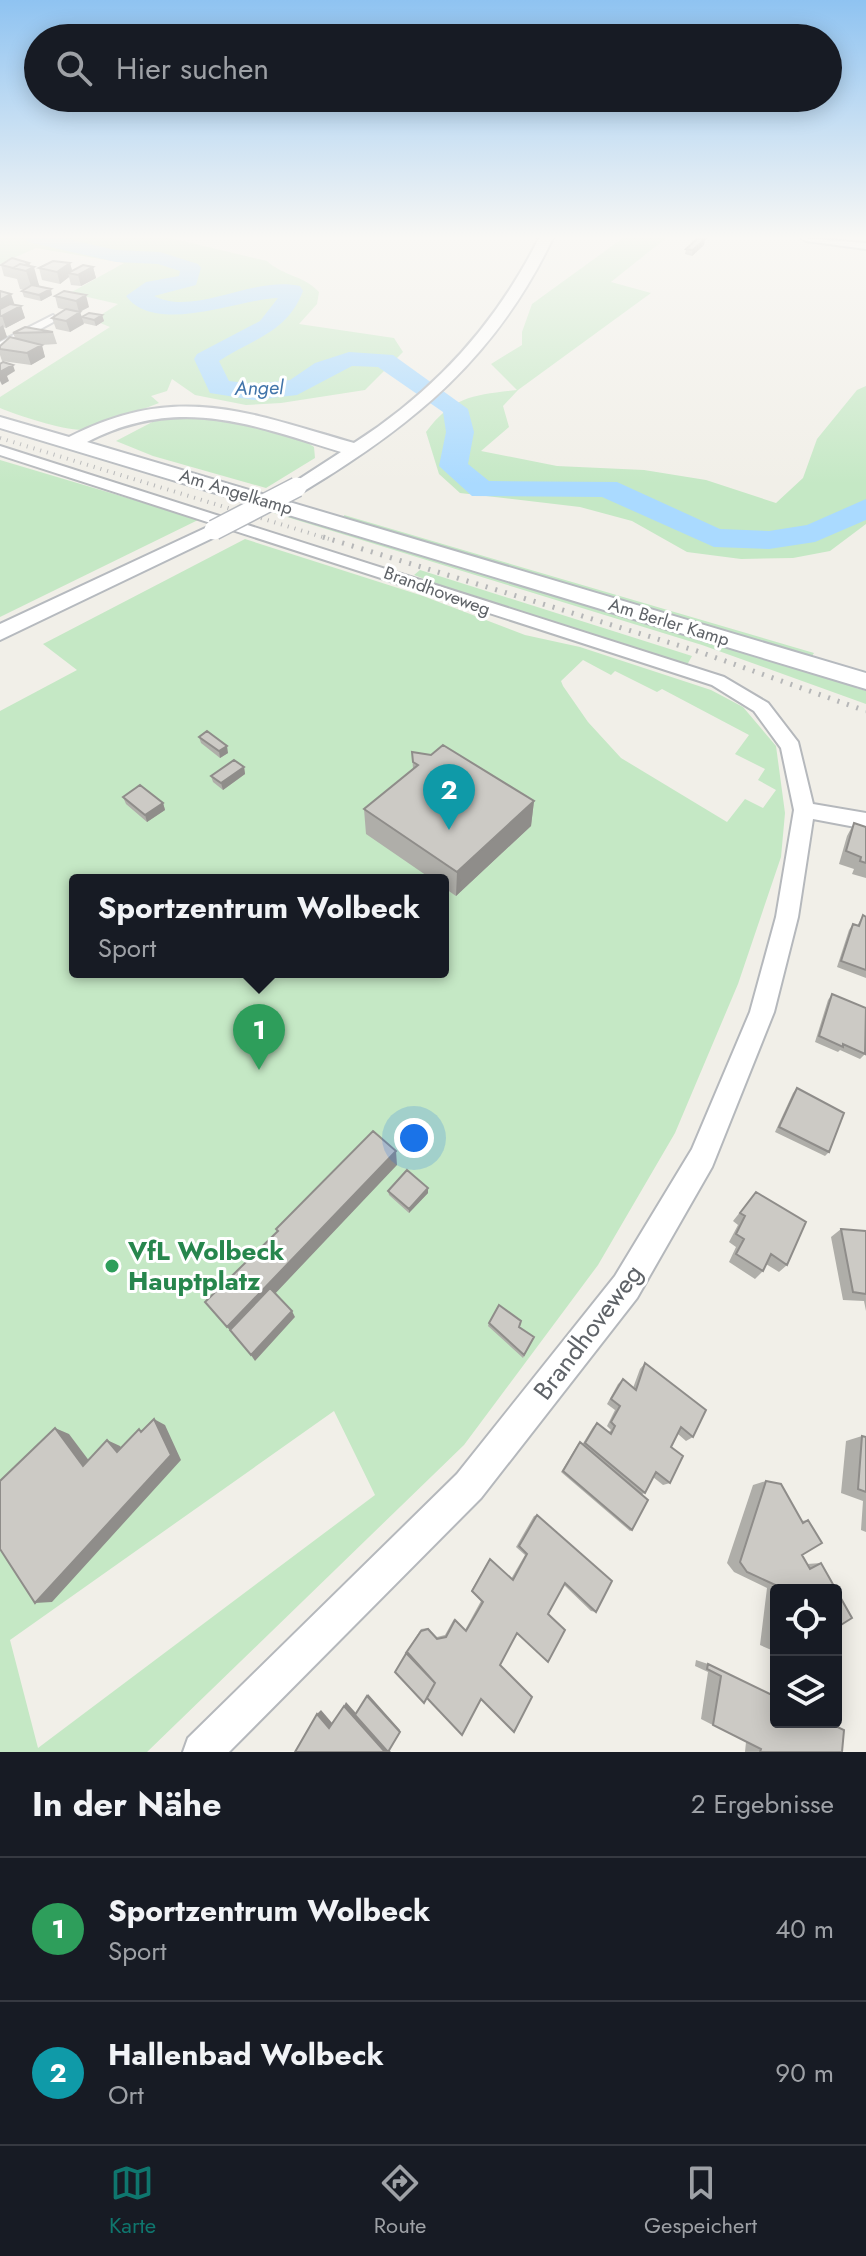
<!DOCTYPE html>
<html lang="de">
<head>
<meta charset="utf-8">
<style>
	body { margin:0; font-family:Jost,sans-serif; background:#20242c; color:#f1f3f6 }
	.controls { position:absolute; right:24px; bottom:24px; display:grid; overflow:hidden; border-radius:8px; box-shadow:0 4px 20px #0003 }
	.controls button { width:72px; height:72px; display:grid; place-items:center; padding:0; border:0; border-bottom:2px solid #363941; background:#171b24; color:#f1f3f6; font:40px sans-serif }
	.you { position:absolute; left:414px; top:1138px; width:28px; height:28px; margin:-20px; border:6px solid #fff; border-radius:50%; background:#1a73e8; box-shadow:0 0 0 12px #1a73e833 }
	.badge { display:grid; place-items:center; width:52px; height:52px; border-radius:50%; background:#0f766e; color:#fff; font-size:26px; font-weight:700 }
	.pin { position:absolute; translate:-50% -66px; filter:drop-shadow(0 2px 4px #0008) }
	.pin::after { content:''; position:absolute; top:42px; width:28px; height:24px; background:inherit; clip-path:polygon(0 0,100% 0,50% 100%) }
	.popup { position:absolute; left:69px; top:874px; width:380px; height:104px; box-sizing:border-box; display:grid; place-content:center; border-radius:8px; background:#171b24; filter:drop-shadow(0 2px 6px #0005); font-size:26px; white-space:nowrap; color:#9ea1a6 }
	.popup b { font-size:30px; color:#f1f3f6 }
	.popup::after { content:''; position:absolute; left:50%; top:100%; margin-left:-16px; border:16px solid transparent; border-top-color:#171b24 }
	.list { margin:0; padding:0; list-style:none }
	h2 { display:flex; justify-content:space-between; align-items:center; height:104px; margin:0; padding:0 32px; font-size:34px }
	h2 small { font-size:26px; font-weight:400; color:#9ea1a6 }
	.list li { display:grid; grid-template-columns:52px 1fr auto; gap:24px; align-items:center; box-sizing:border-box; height:144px; padding:0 32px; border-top:2px solid #363941 }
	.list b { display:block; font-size:30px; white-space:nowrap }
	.list p { margin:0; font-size:26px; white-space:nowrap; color:#9ea1a6 }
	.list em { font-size:26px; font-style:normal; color:#9ea1a6 }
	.icon { flex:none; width:44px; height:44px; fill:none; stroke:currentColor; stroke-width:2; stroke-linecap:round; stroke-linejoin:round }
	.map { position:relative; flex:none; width:866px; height:1752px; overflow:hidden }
	.search { position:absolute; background:#171b24; box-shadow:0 4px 20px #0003; left:24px; right:24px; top:24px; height:88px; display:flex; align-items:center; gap:20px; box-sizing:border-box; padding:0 28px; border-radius:44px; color:#9ea1a6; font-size:30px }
	.sheet { height:392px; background:#171b24 }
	nav { display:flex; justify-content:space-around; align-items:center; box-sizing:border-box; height:112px; border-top:2px solid #363941; background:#171b24; font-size:22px; color:#9ea1a6 }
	nav a { display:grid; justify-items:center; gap:4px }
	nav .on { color:#0f766e }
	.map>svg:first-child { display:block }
	.green { fill:#c5e8c5; fill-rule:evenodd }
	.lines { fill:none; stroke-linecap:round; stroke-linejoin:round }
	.river { fill:#aadaff; fill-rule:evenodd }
	.street-casing { stroke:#b5b8bc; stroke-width:4 }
	.secondary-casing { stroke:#b6babf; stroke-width:4 }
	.street { fill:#fff; fill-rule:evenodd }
	.secondary { fill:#fff; fill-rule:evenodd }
	.rail-far1 { stroke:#b6b7b8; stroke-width:4; stroke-dasharray:1 6; stroke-linecap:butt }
	.rail { stroke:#b6b7b8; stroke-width:5; stroke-dasharray:2 8; stroke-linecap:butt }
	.secondary-bridge-casing { stroke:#b6babf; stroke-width:22; stroke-linecap:butt }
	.secondary-bridge { stroke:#fff; stroke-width:19 }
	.wall { fill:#afaea9 }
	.shaded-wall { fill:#8f8d8a }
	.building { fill:#cccac5; stroke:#8f8d8a; stroke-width:2 }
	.leisure-dot { fill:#2e9e5b; stroke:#fff; stroke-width:3 }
	.labels { text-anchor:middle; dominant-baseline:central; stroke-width:6; stroke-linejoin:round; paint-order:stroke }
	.far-street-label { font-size:18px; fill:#5f6368; stroke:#fff }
	.far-water-label { font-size:20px; font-style:italic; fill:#4174aa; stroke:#fff }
	.near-leisure-label { font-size:26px; font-weight:bold; fill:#27864d; stroke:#fff; text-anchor:start }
	.near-street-label { font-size:26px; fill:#5f6368; stroke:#fff }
</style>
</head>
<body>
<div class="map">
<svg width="866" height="1752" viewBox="0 0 866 1752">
	<rect width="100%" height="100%" fill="#f1efe8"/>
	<path class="green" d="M0,238H170L267,261C283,276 305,276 319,292L317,304L299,324L394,338L403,352L365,390L281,403L246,405L195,395L172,379L167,391L151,396L159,403L91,429C72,434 20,416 0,408V397L110,327L93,320L118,304L70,293L124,263L36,248L0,264Z
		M623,238H666L611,282L651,293L518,390L503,406L509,427L481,451L557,466L644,470L706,480L776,503L803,478L817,439L857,390L866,386V524L830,551L793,558L741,559L687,552L632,521L580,507L460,493L439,474L426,432C453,396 474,395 517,390L491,364L522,345V332L532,304Z
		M186,415L217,417L305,441L314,447L315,458L266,488L153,456L116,441L158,419Z
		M0,460L178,513L198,520L0,617Z
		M278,512L857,685L856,688L866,691V704L702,645L274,513Z
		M344,515L814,653L812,656L345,519Z
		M245,539L423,596L525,635L580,647L711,690L743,707L776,746L785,813L781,857L738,984L675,1133L598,1265L464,1445L147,1752H0V711L77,670L43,644ZM583,660L611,675L615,671L657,692L662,689L749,735L735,754L765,769L758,780L776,790L763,808L745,799L727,822L621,758L588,722L563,686L561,681ZM75,880H443V972H75ZM334,1411L375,1495L38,1748L10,1640Z
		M420,570L692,656L687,665L492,605L414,575Z"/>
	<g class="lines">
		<path class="river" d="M25,238H63L116,250L160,252L198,264L201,268L196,285L154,296C195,317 254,275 300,286L303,291C287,333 254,338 219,361L229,381L254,384L290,380L315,363L349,352L393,355L468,409L474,432L468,464L489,481L617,482L720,529L769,531L807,525L866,499V520L815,542L769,549L714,547L602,497L472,496L439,466L446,432L443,412L378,367L352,366L297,395L254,400L210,393L194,359L197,354L260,321L278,298C238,299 156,336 126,296L146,282L179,276L180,271L158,264L116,262L28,242Z"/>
		<defs>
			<path id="street" d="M801,238L866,243V249L806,241Z
				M53,315L57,320L0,351V342Z
				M0,446L724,677L768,703L798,742L813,804L866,813V829L813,819L798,917L774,1012L712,1167L637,1298L481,1498L229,1752H183L188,1738L457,1474L615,1276L692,1149L750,1012L776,917L794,810L781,748L754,711L712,685L0,455Z"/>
			<path id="secondary" d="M539,238H553C496,357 415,424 304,491L297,493L287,487L341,452C250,424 178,395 87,442L866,673V689L0,428V417L69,437C176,382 247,412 354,443C435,391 496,324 539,238Z
				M214,524L225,530L221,534L0,640V624Z"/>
		</defs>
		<use href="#street" class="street-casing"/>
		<use href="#secondary" class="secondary-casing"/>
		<use href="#street" class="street"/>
		<use href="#secondary" class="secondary"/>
		<path class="rail-far1" d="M0,438L329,539"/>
		<path class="rail" d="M323,537L697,651L866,711"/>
		<defs>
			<path id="secondary-bridge" d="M214,530L297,487"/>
		</defs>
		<use href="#secondary-bridge" class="secondary-bridge-casing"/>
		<use href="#secondary-bridge" class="secondary-bridge"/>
	</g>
	<path class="wall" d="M705,239L704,245L692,256L685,254L686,249Z
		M29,263L40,287L52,295L41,301L24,297L22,291L24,290L20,289L17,279L4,276L1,265Z
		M70,263L72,271L93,267L96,278L81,286L71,285L69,277L60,284L42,280L39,268Z
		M0,291L15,305L21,306L25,318L6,328L3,327L7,337L0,341Z
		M64,291L89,307L80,312L82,317L102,315L104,321L96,326L83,323L70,332L56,329L52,318L66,310L58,308L55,296Z
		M53,332L57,344L41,345L45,357L31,365L2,361L0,355V346L15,338L13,333Z
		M199,737L228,753L220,758L201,743Z
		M412,752L431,755L534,801L531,826L456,896L443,887V880H433L366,834L364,809L413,769Z
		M244,767L245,774L223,790L213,782L211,776Z
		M123,797L163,803L165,810L147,822L126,804Z
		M854,823L866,827V878L852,874L854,869L839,864L847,836Z
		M863,915L866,917V978L837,967L849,930L853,924L857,926Z
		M832,994L865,1054L860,1059L840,1050L838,1052L815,1042L828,1000Z
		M797,1088L829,1152L825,1156L775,1132L793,1093Z
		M388,1191L428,1193L409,1213L389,1195Z
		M756,1192L787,1265L779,1272L766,1264L763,1271L755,1279L729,1262L736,1247L729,1242L738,1225L733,1221Z
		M841,1229L866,1231V1311L864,1301L843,1300L831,1237Z
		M489,1323L519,1327L534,1337L523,1358L488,1326Z
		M645,1363L693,1437L686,1441L678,1434L671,1447L670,1483L663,1485L653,1477L645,1493L642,1494L632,1530L630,1531L561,1472L578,1444L580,1442L582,1445L593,1427L597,1423L609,1432L611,1430L607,1426L615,1410L607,1404L618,1384L623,1379L633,1388L640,1369Z
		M862,1436L866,1437V1532L861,1530L863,1501L841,1493L846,1441Z
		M766,1481L802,1521L808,1520L802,1555L807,1564L821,1563L836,1590H776V1652L760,1645L767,1588L734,1572L727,1563L753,1485Z
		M537,1515L596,1612L591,1611L564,1585L548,1614V1662L517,1633L481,1699L407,1651L421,1629L428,1628L437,1637L445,1635L454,1619L465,1630L481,1601L471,1591L489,1560L490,1559L511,1579L525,1555L516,1547L534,1516Z
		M696,1660L708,1664L842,1752H745L746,1742L701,1719L708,1672L695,1666Z"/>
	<path class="shaded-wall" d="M705,239L704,245L692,256L693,250Z
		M29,263L31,268L34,267L40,289L33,292L26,271L18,269Z
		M70,263L73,274L68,273L69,277L60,284L57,272Z
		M93,267L96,278L81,286L78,275Z
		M51,289L52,295L41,301L39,295Z
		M11,294L15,306L0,312V300Z
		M86,295L89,307L79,312L76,301Z
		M21,306L25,318L6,328L2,316Z
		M80,312L84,324L70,332L66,321Z
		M102,315L104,321L96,326L94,320Z
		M3,325L7,337L0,341V327Z
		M42,345L45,357L31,365L27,353Z
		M13,365L15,371L7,376L9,381L2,385L0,381V372Z
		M227,746L228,753L220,758L219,751Z
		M244,767L245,774L223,790L221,783Z
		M534,801L531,826L456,896L457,872Z
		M163,803L165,810L147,822L145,815Z
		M396,1151L397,1165L235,1336L227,1327Z
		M428,1188V1193L409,1213V1209Z
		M292,1311L295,1317L255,1361L251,1355Z
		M154,1419L165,1425L181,1460L52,1602L35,1603Z
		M55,1428L69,1434L96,1470L83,1466Z
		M107,1440L120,1446L129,1458L117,1452Z
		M368,1694L400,1730V1732L367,1696Z
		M346,1702L391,1752H385L344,1706Z
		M321,1710L333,1724L329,1728L317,1714Z"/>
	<path class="building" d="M698,238L705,239L693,250L686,249Z
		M12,258L29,263L25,265L20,264L13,268L1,265Z
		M53,261L70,263L57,272L39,268Z
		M20,264L34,267L26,271L13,268Z
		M83,265L93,267L78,275L68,273Z
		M32,285L51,289L39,295L22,291Z
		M0,291L11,294L0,300Z
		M64,291L86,295L76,301L55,296Z
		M10,304L21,306L2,316H0V309Z
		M66,309L80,312L66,321L52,318Z
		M89,313L102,315L94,320L82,317Z
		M25,327L53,332L13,333Z
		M10,337L42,345L27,353L0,349V346Z
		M3,362L13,365L0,372V364Z
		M207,731L227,746L219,751L199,737Z
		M443,745L534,801L457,872L364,809L418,765L413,762L412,752L431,755Z
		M234,760L244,767L221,783L211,776Z
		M140,785L163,803L145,815L123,797Z
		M854,823L866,827V863L860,861L861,857L846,851Z
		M863,915L866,917V970L841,961L853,924L859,926Z
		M832,994L866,1008L865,1054L843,1044V1047L819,1036Z
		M797,1088L844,1113L829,1152L779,1127Z
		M373,1131L396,1151L227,1327L205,1302L278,1231L276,1229Z
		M407,1170L428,1188L409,1209L388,1191Z
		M756,1192L806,1222L787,1265L771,1254L763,1271L736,1254L744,1239L736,1234L745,1216L740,1213Z
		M841,1229L866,1231V1294L853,1292Z
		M270,1288L292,1311L251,1355L230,1330Z
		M499,1305L521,1321L519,1327L534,1337L524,1355L489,1323Z
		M645,1363L706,1410L693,1437L681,1427L671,1447L683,1456L670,1483L656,1472L645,1493L585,1443L597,1423L611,1434L615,1426L611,1422L620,1406L611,1399L623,1379L636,1390Z
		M154,1419L171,1455L35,1603L0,1549V1481L55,1428L83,1466L107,1440L117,1452L139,1429L141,1432Z
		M862,1436L866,1437V1492L858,1489Z
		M580,1442L648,1500L632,1530L563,1471Z
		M766,1481L781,1484L803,1523L808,1520L822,1543L802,1555L810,1569L821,1563L852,1618L836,1628V1590H781L782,1588L747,1572L740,1562Z
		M537,1515L612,1581L596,1612L565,1583L548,1614L565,1630L548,1662L517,1633L500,1665L532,1697L514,1732L481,1699L462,1735L427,1698L435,1683L406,1653L421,1631L428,1629L437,1639L446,1637L455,1620L466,1631L483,1602L472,1591L490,1559L513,1580L527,1554L519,1546Z
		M407,1652L435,1683L424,1703L395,1672Z
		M708,1664L776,1697V1722H827L844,1730L842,1752H760L761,1749L713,1725L721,1676L707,1669Z
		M367,1696L400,1732L388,1752L355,1715Z
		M344,1706L385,1752H295L317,1714L329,1728Z"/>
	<linearGradient id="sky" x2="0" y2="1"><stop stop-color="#8fc3f1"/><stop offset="0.49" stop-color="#f9f8f5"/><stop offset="1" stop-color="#f9f8f5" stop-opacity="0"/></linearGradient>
	<rect width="866" height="484" fill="url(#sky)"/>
	<circle class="leisure-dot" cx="112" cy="1266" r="8"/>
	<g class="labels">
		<g class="far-street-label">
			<text transform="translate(236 492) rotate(17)">Am Angelkamp</text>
			<text transform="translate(437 591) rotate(20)">Brandhoveweg</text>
			<text transform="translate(669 622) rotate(17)">Am Berler Kamp</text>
		</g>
		<g class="far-water-label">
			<text transform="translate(259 388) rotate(-1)">Angel</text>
		</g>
		<g class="near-leisure-label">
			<text x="128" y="1251">VfL Wolbeck<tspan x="128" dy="30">Hauptplatz</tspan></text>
		</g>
		<g class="near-street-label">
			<text transform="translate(588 1332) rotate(-53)">Brandhoveweg</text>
		</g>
	</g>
</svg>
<div class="controls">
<button><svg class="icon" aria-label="locate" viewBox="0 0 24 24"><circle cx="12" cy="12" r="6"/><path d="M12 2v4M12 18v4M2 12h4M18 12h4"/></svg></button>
<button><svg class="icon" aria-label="layers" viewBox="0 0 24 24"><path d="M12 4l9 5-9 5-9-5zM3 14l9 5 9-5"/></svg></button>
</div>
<div class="you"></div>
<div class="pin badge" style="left:259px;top:1070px;background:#2e9e5b">1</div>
<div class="popup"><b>Sportzentrum Wolbeck</b>Sport</div>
<div class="pin badge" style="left:449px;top:830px;background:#0f9aa8">2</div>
<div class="search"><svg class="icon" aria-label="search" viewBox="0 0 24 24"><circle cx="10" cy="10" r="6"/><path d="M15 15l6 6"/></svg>Hier suchen</div>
</div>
<section class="sheet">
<h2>In der Nähe<small>2 Ergebnisse</small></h2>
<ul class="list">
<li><span class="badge" style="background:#2e9e5b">1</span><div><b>Sportzentrum Wolbeck</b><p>Sport</p></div><em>40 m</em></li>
<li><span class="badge" style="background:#0f9aa8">2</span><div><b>Hallenbad Wolbeck</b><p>Ort</p></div><em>90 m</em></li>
</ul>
</section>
<nav>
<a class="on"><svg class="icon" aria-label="map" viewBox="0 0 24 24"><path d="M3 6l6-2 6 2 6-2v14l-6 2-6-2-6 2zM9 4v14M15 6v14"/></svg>Karte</a>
<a><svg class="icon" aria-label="directions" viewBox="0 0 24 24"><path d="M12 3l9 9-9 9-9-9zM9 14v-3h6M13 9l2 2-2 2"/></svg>Route</a>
<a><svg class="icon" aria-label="saved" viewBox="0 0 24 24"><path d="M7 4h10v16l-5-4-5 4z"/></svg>Gespeichert</a>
</nav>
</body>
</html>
